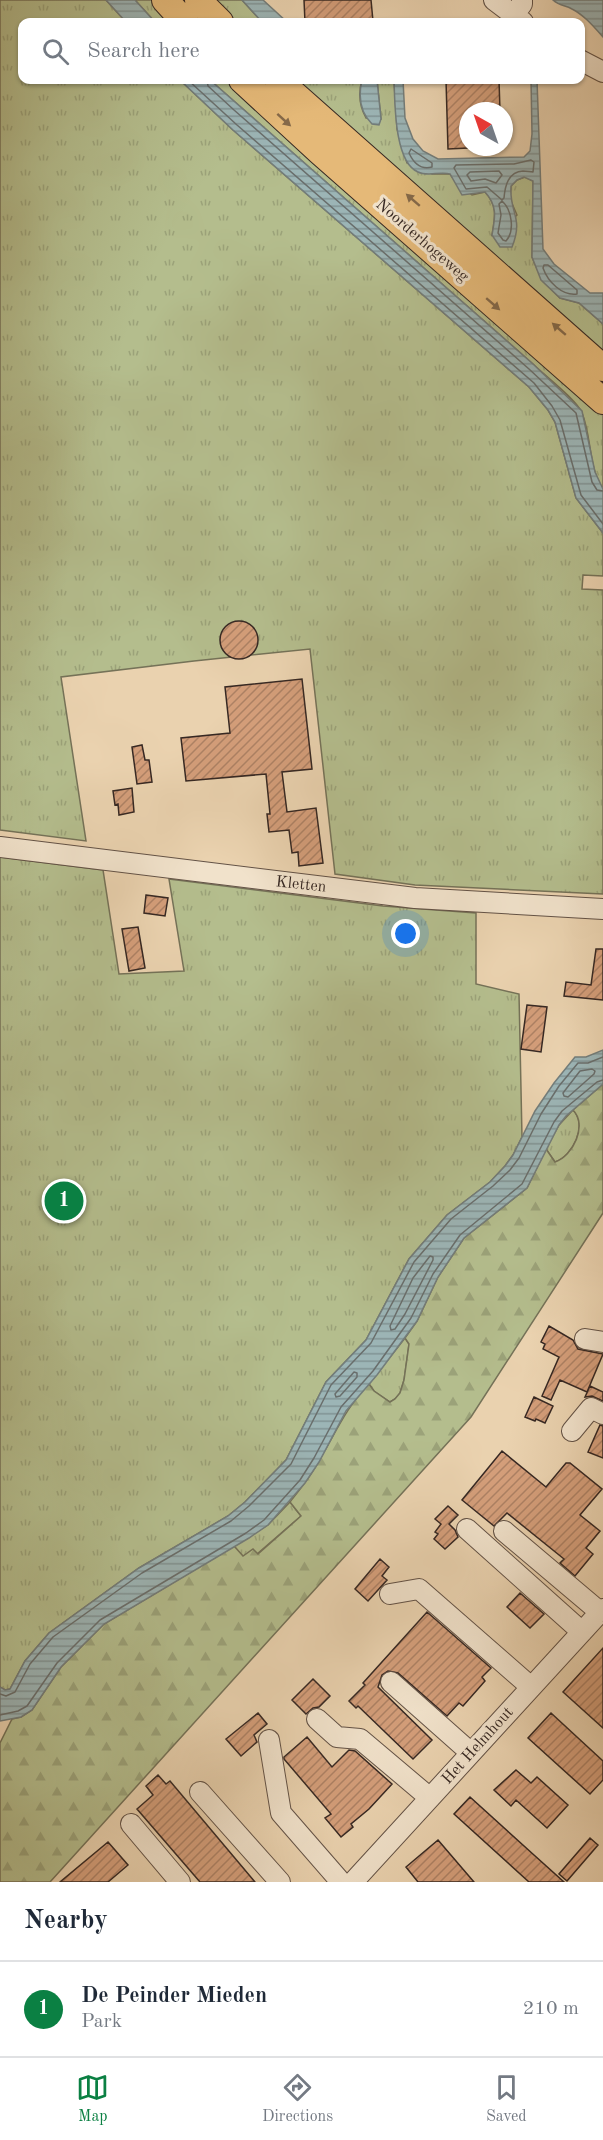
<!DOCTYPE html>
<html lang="en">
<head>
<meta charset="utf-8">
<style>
	body { margin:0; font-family:"Old Standard TT",serif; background:#f6f6f7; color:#1f2937 }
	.compass { position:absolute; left:459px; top:102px; width:54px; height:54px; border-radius:50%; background:#fff; box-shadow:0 2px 4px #0004; rotate:320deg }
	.you { position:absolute; left:406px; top:934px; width:21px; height:21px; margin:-15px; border:4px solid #fff; border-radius:50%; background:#1a73e8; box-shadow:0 0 0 9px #1a73e833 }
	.badge { display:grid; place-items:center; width:39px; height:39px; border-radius:50%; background:#0b8043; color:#fff; font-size:20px; font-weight:700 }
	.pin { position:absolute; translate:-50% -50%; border:3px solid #fff; box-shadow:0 2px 6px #0006 }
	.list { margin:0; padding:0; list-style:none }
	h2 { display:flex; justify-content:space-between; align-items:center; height:78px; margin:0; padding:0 24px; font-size:26px }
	h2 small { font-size:20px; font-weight:400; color:#747a83 }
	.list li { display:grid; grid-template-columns:39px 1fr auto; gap:18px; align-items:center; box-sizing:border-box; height:96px; padding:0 24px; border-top:2px solid #e0e1e3 }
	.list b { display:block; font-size:22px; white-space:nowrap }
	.list p { margin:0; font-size:20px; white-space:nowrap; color:#747a83 }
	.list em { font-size:20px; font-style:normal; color:#747a83 }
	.icon { flex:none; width:33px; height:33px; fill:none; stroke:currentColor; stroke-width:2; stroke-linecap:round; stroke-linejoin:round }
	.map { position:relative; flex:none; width:603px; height:1882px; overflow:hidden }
	.search { position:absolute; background:#fff; box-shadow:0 2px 4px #0004; left:18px; right:18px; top:18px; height:66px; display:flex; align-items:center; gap:15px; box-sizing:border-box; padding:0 21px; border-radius:12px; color:#747a83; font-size:22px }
	.sheet { height:174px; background:#fff }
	nav { display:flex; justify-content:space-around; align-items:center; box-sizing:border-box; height:84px; border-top:2px solid #e0e1e3; background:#fff; font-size:16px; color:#747a83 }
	nav a { display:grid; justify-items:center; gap:3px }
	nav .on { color:#0b8043 }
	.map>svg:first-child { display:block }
	.grass { fill:url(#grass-tufts); stroke:#757258; stroke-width:1.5 }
	.forest { fill:url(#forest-firs); stroke:#757258; stroke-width:1.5 }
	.water { fill:url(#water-rules); stroke:#737d7b; stroke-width:1.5 }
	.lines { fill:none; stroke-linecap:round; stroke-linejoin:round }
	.shore { stroke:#696e6c; stroke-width:1.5 }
	.building { fill:url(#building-hatch); stroke:#362823; stroke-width:1.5 }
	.minor-casing { stroke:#635246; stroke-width:22 }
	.major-casing { stroke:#362823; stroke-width:28 }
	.minor { stroke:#f1e2cb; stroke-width:20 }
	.major { stroke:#e5b978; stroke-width:26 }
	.oneway { fill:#856949 }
	.labels { text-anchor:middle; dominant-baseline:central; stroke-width:6; stroke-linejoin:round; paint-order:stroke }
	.street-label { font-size:16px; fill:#362823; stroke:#f1e2cb }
</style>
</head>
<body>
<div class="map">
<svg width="603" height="1882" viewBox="0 0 603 1882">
	<defs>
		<pattern id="grass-tufts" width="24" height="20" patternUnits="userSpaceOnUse" patternTransform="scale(1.5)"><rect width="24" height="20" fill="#b4bd8d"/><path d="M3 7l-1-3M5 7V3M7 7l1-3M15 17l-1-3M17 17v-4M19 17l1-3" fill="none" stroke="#9ba279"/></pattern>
		<pattern id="forest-firs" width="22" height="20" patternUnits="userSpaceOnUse" patternTransform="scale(1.5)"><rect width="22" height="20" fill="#b4bd8d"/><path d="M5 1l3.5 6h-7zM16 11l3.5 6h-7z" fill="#9ba279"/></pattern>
		<pattern id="water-rules" width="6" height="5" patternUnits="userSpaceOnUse" patternTransform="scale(1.5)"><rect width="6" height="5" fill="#9cb5b6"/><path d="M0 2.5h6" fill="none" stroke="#809394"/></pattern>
		<pattern id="building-hatch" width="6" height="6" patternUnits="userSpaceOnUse" patternTransform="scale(1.5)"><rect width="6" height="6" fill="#d49e7a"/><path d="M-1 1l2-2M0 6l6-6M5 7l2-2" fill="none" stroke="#ad8164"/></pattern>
	</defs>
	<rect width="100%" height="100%" fill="#ead2af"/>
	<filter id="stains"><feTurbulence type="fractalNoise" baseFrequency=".00333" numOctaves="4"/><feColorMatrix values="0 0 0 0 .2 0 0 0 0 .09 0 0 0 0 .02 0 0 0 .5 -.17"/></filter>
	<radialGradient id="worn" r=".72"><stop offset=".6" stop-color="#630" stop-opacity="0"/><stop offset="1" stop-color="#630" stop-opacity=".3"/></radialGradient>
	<path class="grass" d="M0,0H106L126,22H22V80H180L233,130L529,387L548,410L555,422L576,498L603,533V576L583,575L582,589L603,590V894L415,885L335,874L310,649L194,661L61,677L86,841L0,830Z
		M135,0H154L174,22H155Z
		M209,0H242L262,22H230Z
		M210,80H230L603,411V489C588,467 592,437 582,413C577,400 544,375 533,364Z
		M290,80H362C358,93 359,105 366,118L381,119L377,80H394L397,129L407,163L432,174H450L455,181L472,195L485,192C498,206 495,217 492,235L517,215L510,199L511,186L517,180L525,177L533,181L532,257L542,280L560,298L579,303L603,324V357Z
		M0,857L103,870L119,974L184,971L169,879L383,906L476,913V984L519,994L522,1137L513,1155L505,1166L490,1182L447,1215L409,1259L366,1340L326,1382L286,1460L245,1502L228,1516L139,1568L49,1633L25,1661L10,1689L5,1690L0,1687Z
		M573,1110C588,1125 573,1156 555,1162L546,1149L559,1125Z
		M405,1338L409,1344L404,1380L400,1393L395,1399L390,1402L374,1391L369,1384Z
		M290,1502L301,1516L257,1554L243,1557L234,1546L268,1525Z"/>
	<path class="forest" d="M603,1084V1213L471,1417L50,1882H0V1743L12,1719L21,1717L32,1710L61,1667L104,1624L234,1546L243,1556L253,1549L258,1554L301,1516L290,1502C301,1488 312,1475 320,1459C336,1432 347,1406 369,1384L374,1391L390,1402L395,1399L400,1393L404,1380L409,1344L405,1338L417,1321L438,1277L464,1238L527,1188L546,1149L555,1162C573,1156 588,1125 573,1110Z"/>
	<path class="water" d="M106,0H135L155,22H126Z
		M242,0H263L287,22H262Z
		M553,0H603V37C594,27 584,15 572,9C565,5 559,6 553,0Z
		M180,80H210L533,364L582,411L595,472L603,489V533L576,498L555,422L548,410L529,387L233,130Z
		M362,80H377L381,119L379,125L372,124C360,112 358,97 362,80Z
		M394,80H403L405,118L413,139L423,151L438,159L524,157L530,151L532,134L531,80H537L543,249L554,264L590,293H603V324L579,303L560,298L541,280L532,257L533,181L524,177L517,180L511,186C509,213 524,217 512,247H500L492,235C495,218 498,206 485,192L462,195L450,174C440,171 428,177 418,172C394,162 395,102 394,80Z
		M603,1050V1084L566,1116L559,1125L527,1188L464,1238L438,1277L417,1321L377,1375L346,1411L319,1462L305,1483L268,1525L249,1538L104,1624L61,1667L32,1710L21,1717L0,1721V1687L5,1690L10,1689L25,1661L49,1633L139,1568L228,1516L245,1502L286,1460L326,1382L366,1340L409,1259L447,1215L490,1182L505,1166L513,1155L535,1111L554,1083L575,1057H586Z"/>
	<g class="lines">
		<path class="shore" d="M188,80L237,125L534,383L552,406L560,420L581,495L603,524
			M207,80L208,86L234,110L529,369L576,413L592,482L597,490L603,491
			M411,149L432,163V167C421,170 414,164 409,153Z
			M531,160L534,162L533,172C530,172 527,171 523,171C508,172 505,186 504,198L502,200L487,187L466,189L454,168L456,165L514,164Z
			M499,171L502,175L496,183L485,179L471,181L467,175L470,172Z
			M502,201C512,210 515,231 506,241L503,240L498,233L501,215L499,204Z
			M544,265H548L577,290V294C562,296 548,282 543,268Z
			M592,1069L595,1071L594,1074L568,1097L564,1096L563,1093L580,1071Z
			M430,1256L433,1257V1260L405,1314L395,1329L391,1330L390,1326L413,1278Z
			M354,1372L357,1373V1377L340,1396L336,1397L335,1394Z
			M0,1694L6,1696L15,1692L30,1664L53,1637L142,1573L231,1521L249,1506L291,1464L331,1385L371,1343L414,1262L451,1219L493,1186L510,1170L519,1158L541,1114L559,1086L578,1063H588L603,1057
			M0,1715L18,1711L27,1706L57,1663L100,1620L246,1533L264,1520L300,1480L314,1458L341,1407L373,1371L411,1318L433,1274L460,1235L522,1184L554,1122L562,1111L597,1082L603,1080"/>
	</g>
	<path class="building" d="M304,0H371L373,21L305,22Z
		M446,80H499L500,111H468V148L448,149Z
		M220 640a19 19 0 1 1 38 0a19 19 0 1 1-38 0Z
		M302,679L312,769L282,772L287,812L316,808L323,863L299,866L298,852L292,853L289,830L269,832L267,814H270L266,774L186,781L181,738L230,733L225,687Z
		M142,745L145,760H149L152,782L137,784L132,747Z
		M132,788L134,812L119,815L118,804L115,805L113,791Z
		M146,895L168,898L165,916L144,913Z
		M138,927L145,968L129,971L122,929Z
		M596,949H603V1000L564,996L566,982L591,985Z
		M527,1005L547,1007L541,1052L521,1049Z
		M549,1326L573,1340L578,1349L603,1354L587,1392L560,1380L551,1400L542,1396L559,1357L543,1349L545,1344L541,1342Z
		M590,1386L603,1392V1401L592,1396L585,1397Z
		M534,1397L553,1406L545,1423L536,1419L535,1421L525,1417Z
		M600,1425L603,1426V1458L588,1452Z
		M502,1451L546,1487L566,1463H570L602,1489L580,1515L600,1531L586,1548L593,1554L575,1576L560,1563L564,1559L507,1513L494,1526L462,1500Z
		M448,1506L458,1515L449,1524L455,1530L458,1537L445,1549L434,1539L438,1534L435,1532L441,1524L435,1519Z
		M380,1559L389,1567L382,1576L387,1580L368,1601L355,1589Z
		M520,1593L544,1614L530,1628L507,1607Z
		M427,1612L491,1668L482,1677L485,1681L463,1706L459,1703L447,1716L398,1673L388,1671L382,1675L378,1687L432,1740L413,1759L358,1706L356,1708L349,1701L365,1685L363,1683Z
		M603,1648V1728L563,1692Z
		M313,1679L330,1696L319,1707L313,1708L306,1714L292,1700Z
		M258,1713L267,1724L254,1735L257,1742L241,1756L226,1739Z
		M551,1713L603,1761V1780L590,1794L528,1738Z
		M307,1737L332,1767L349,1750L355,1751L392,1784L369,1809L351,1824L353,1827L341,1837L325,1818L331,1814L284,1759V1757Z
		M516,1770L531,1783L537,1777L568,1805L547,1828L516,1800L511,1806L494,1790Z
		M158,1775L166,1784L170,1781L255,1882H200L137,1809L153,1795L146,1786Z
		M470,1797L534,1855L564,1882H529L454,1814Z
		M590,1838L598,1845L567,1881L559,1874Z
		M438,1840L474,1882H418L406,1867Z
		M108,1842L128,1865L108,1882H60Z"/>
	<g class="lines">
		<defs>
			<path id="minor" d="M494,0L523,22
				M513,16L522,4V0
				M580,60L603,72
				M0,847L415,898L603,909
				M585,1339L603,1342
				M572,1431L591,1408L603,1414
				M467,1529L582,1632
				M504,1531L600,1612
				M390,1594L419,1589L531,1687
				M391,1682L471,1753
				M317,1719L337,1737L360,1739L430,1798
				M269,1740L281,1813L341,1882
				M200,1792L280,1882
				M131,1824L180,1882
				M353,1882L603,1609"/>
			<path id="major" d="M165,0L185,22
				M198,0L220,22
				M242,80L319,151L603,401
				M278,80L603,368"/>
		</defs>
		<use href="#minor" class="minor-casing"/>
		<use href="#major" class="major-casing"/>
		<use href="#minor" class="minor"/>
		<use href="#major" class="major"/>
	</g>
	<defs><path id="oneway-solid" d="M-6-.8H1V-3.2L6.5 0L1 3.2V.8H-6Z" transform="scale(1.5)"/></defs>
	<g class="oneway">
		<use href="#oneway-solid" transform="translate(284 120) rotate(42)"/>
		<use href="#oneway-solid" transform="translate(413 200) rotate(-139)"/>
		<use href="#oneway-solid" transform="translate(493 304) rotate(41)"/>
		<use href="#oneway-solid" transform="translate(559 329) rotate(-139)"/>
	</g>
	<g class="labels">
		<g class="street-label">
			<text transform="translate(422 241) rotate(41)">Noorderhogeweg</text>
			<text transform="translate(301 885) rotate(6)">Kletten</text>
			<text transform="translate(478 1746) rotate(-48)">Het Helmhout</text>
		</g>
	</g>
	<rect width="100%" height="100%" filter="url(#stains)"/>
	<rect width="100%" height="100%" fill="url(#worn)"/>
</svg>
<svg class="compass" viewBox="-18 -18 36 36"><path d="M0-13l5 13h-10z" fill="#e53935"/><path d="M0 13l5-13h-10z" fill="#747a83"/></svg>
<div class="you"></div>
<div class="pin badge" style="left:64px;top:1201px">1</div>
<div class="search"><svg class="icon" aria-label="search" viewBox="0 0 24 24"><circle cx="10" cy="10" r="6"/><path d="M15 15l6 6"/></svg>Search here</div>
</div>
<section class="sheet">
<h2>Nearby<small></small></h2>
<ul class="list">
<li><span class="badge">1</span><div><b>De Peinder Mieden</b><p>Park</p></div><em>210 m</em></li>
</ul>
</section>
<nav>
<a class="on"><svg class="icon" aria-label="map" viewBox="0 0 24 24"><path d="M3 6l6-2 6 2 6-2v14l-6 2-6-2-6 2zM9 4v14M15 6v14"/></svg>Map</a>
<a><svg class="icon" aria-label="directions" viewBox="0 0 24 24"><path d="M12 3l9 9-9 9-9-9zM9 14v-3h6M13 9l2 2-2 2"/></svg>Directions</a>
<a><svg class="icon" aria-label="saved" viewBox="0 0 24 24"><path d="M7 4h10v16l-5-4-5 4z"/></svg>Saved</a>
</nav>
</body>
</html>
